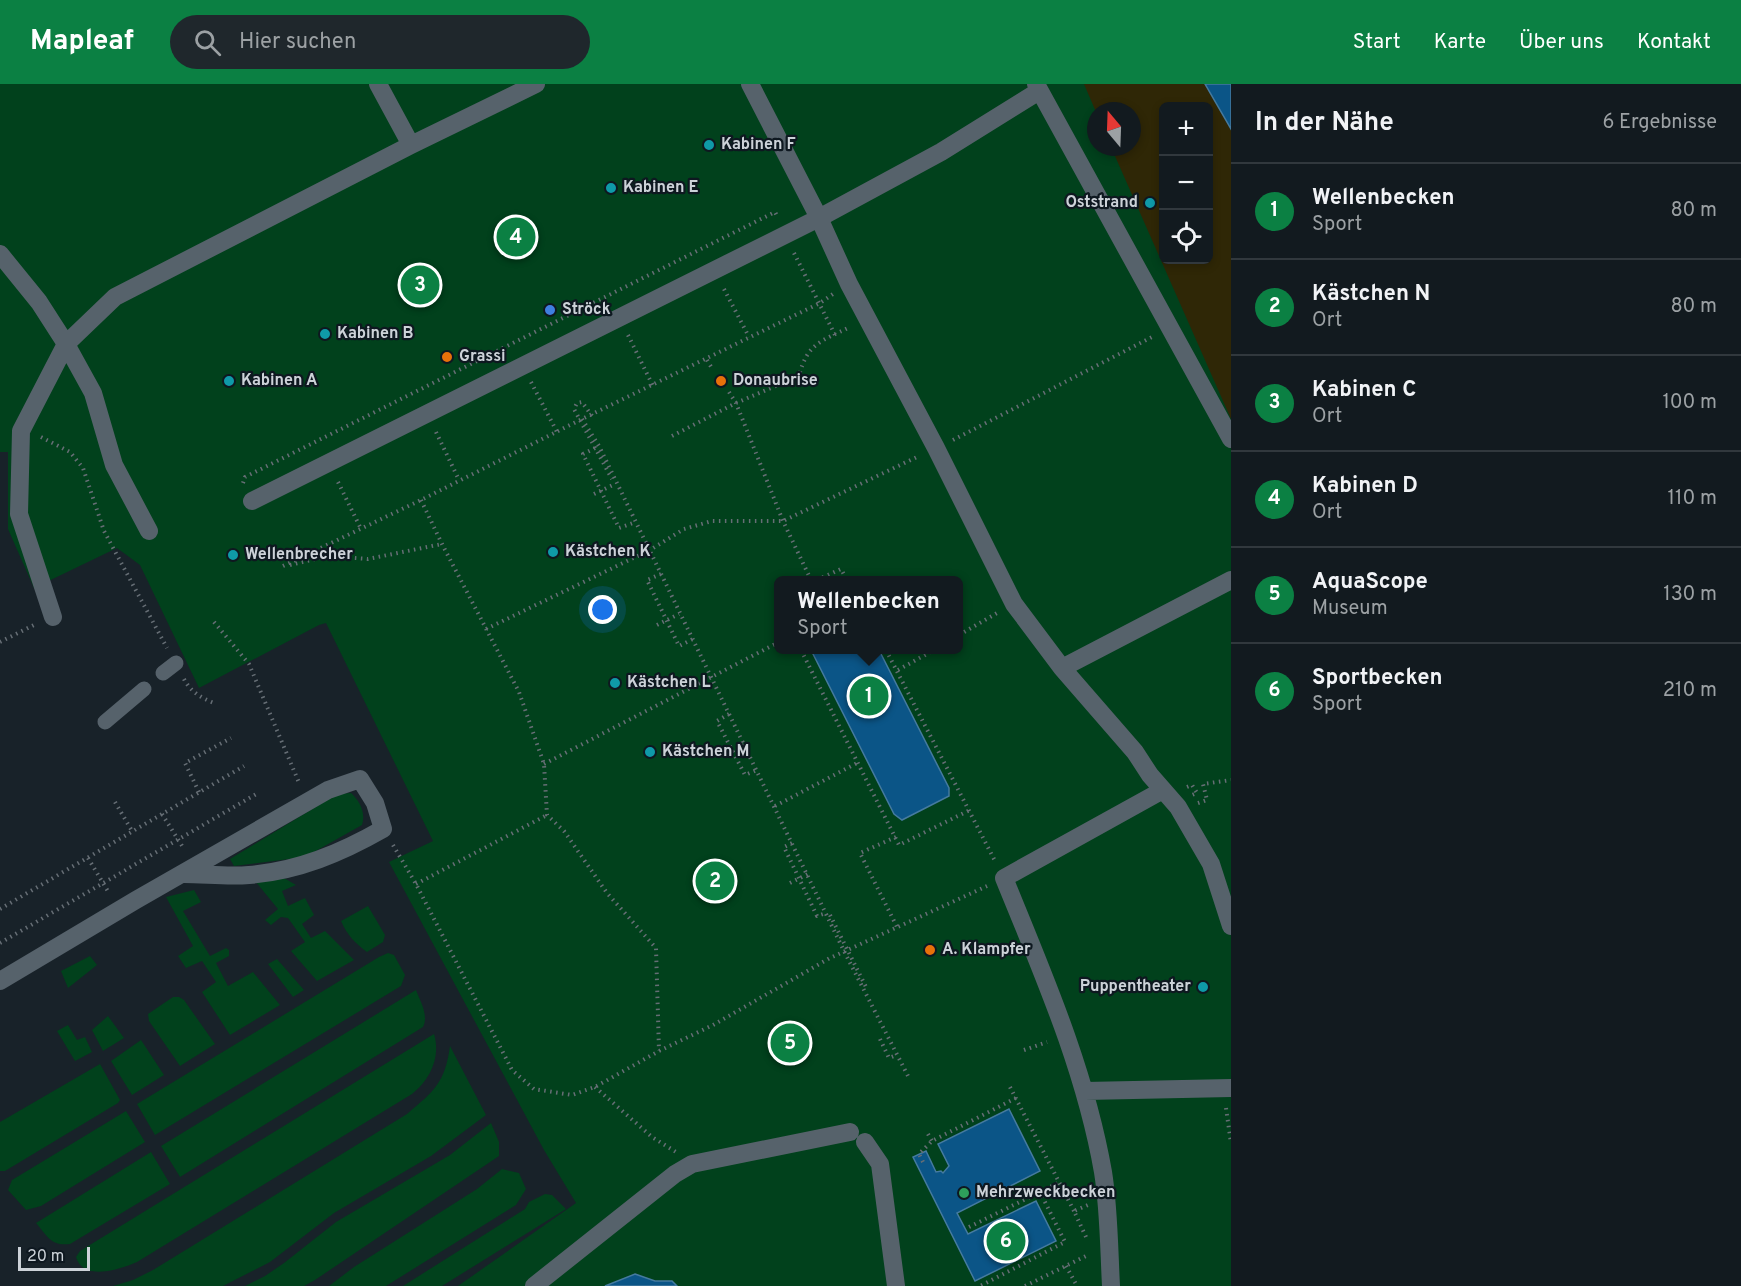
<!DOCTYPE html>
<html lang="de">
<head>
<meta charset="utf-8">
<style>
	body { margin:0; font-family:Overpass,sans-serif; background:#1f272c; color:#f1f3f6 }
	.controls { position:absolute; right:18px; top:18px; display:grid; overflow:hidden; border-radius:9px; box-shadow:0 3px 9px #0003 }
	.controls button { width:54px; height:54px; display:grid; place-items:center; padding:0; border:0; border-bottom:2px solid #31383d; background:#121a1f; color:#f1f3f6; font:30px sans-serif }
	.compass { position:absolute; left:1087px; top:18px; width:54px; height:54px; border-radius:50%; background:#121a1f; box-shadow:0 3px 9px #0003; rotate:341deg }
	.scale { position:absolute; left:18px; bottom:15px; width:72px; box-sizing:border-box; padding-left:6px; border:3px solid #ccd2d8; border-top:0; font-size:16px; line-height:21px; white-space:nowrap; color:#ccd2d8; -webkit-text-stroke:4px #0e1820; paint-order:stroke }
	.you { position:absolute; left:603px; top:526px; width:21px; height:21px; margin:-15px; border:4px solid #fff; border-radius:50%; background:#1a73e8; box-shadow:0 0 0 9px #1a73e833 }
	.badge { display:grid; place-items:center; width:39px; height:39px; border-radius:50%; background:#0b8043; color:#fff; font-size:20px; font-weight:700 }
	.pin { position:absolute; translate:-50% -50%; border:3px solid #fff; box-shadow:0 2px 6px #0006 }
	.popup { position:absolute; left:774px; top:492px; width:189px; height:78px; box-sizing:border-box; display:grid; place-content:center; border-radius:9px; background:#121a1f; filter:drop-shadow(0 2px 4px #0005); font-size:20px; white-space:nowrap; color:#9ca1a4 }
	.popup b { font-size:22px; color:#f1f3f6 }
	.popup::after { content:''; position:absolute; left:50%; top:100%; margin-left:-12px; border:12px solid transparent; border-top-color:#121a1f }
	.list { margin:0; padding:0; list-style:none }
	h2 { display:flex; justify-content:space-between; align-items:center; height:78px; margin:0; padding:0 24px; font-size:26px }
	h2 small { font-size:20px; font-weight:400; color:#9ca1a4 }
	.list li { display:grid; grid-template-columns:39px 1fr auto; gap:18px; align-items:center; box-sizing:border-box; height:96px; padding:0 24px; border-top:2px solid #31383d }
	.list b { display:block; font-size:22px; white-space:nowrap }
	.list p { margin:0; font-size:20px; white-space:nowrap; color:#9ca1a4 }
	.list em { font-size:20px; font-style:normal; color:#9ca1a4 }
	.icon { flex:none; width:33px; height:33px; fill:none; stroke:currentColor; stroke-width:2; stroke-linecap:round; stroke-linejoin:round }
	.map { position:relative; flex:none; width:1231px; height:1202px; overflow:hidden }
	header { display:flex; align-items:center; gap:36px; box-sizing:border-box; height:84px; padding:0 30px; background:#0b8043; color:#fff }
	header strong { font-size:28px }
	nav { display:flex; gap:33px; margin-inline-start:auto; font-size:21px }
	.search { width:420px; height:54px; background:#1f272c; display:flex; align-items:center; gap:15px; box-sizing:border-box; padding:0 21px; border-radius:33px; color:#9ca1a4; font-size:22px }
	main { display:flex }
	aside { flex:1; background:#121a1f }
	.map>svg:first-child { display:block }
	.green { fill:#01411c; fill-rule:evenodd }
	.sand { fill:#2f2706; fill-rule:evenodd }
	.water { fill:#0b5587; stroke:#457a9f; stroke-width:1.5 }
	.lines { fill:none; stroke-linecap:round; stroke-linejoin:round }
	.path { stroke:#666e75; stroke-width:4; stroke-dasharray:1.5 4.5; stroke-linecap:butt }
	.lane { stroke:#56626b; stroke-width:15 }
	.street { stroke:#56626b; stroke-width:18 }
	.culture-dot { fill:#0f9aa8; stroke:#0e1820; stroke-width:2 }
	.shop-dot { fill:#3f7fe0; stroke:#0e1820; stroke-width:2 }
	.food-dot { fill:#e8710a; stroke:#0e1820; stroke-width:2 }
	.leisure-dot { fill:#2e9e5b; stroke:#0e1820; stroke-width:2 }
	.labels { text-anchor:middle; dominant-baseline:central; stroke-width:4.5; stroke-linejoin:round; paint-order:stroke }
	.poi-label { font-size:16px; font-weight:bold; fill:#ccd2d8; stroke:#0e1820; text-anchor:start }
</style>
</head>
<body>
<header>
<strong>Mapleaf</strong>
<div class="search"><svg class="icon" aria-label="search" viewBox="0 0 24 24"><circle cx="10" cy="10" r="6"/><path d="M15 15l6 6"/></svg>Hier suchen</div>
<nav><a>Start</a><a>Karte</a><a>Über uns</a><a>Kontakt</a></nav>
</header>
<main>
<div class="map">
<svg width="1231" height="1202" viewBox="0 0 1231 1202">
	<rect width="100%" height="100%" fill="#182229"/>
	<path class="green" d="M0,0H1231V1202H458L576,1119L544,1066L389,778L433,757L326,539L319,541L199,604L140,481L117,464L34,504L8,445V368H0ZM1164,22H1208V176H1164ZM1096,27H1132V63H1096ZM779,496H959V566H779Z
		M351,709C360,717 366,729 362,741L305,773L234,782L230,775L337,710Z
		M284,794L296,801L282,807L288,822L305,814L314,831L302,840L311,854L325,847L354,876L317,897L291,867L305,858L288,834L281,833L271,841L265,836L278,825L255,797Z
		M194,806L201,818L183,827L210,872L226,864L229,866V872L216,879L228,902L253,888L280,921L230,951L202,908L216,898L202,877L186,884L178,872L193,862L166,813Z
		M368,822L385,851L383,858L367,868C355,859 347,851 341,837Z
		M388,869L394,871L405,891L401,902L155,1051L137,1020L379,873Z
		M90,872L97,881L68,904L61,887Z
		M277,875L304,906L293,913L268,880Z
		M416,906C420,917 429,931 423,943L180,1093L161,1062Z
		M173,913H179L184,916L215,960L180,982L149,937L148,930Z
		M108,932L124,954L103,967L92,946Z
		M68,941L77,956L85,953L92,968L75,977L57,947Z
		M434,950C441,973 430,996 412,1010L137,1178C121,1185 83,1198 76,1173L80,1167Z
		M141,956L164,991L132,1011L111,977Z
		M450,962L486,1031L431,1072L334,1129L270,1178L223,1202H113L133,1196L153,1186L407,1030C434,1007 445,999 450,962Z
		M100,980L120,1016L118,1019L5,1087H0V1038Z
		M126,1027L145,1058L41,1122L26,1126L8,1106L12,1096Z
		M491,1039L499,1058V1072L315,1196L304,1202H245L265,1192L284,1179L336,1138L450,1071Z
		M151,1068L170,1100L70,1160C51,1162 48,1153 36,1139Z
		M502,1085L519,1089L526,1105L516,1121L386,1202H329L354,1183L477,1105Z
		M545,1110L552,1111L566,1125L442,1202H403L525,1125L529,1118Z"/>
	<path class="sand" d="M1084,0H1205L1231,45V335L1111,63H1132V27L1096,28ZM1164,22H1208V176H1164Z"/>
	<path class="water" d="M1205,0H1231V45Z
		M811,566H879L949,704V712L902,736L894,730Z
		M1009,1025L1040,1087L957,1129L968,1150L1036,1117L1056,1157L975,1197L913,1073L926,1067L936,1088L941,1087L943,1089L949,1082L938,1060Z
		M635,1190L655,1197H672L677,1202H605Z"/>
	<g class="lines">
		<path class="path" d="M794,169L835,251
			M724,205L749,253
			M628,251L653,302
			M707,276L713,286
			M531,298L557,348
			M729,308L736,319L783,437L811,496
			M592,332L582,318L577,319L574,325L612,395
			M582,335L599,362L844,867L908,992
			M436,348L459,396
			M672,352L736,319L799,292C807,259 822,257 850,243
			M41,353L70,368L83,384L104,447L167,564
			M953,356L1152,253
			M595,364L583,370L619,444L636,438
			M338,398L361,445
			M243,399L245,393L775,128L777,132
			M594,410L615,400
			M421,416L442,460L519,608L544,680L547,731L564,747L607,809L656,864L659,967
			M290,481L328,472L368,475L442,460
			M283,482L421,416L582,335L820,219L833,210
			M661,490L647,496L679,562L693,555
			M817,496L841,485L847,496
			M779,516L776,517L779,522
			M214,538L249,580L300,701
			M657,541L679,530
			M486,545L650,466L684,445L712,437H783L919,372
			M959,551L997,529
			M0,558L34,541
			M801,566L899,761L970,726
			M886,566L995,777
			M898,586L934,566
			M184,595C190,607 201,614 214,619
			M729,630L717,637L745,691L757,686
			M727,670L744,661
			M544,680L779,558
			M1187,703L1192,701L1197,709L1192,711
			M199,708L185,679L231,654
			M115,718L132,747
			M1198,719L1207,716L1203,700L1231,696
			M775,722L859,678
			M162,730L184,765
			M896,753L860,769L897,843
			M792,759L784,763L817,832L826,829
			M393,761L416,800L512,986L534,1005L572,1011L595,1003L659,967L713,941L830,874L987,802
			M88,774L109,809
			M790,799L808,790
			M416,800L547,731
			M0,825L244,682
			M830,831L866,903
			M0,859L258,709
			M880,955L889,974L897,971
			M1024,966L1047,958
			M595,1003L652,1053L676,1068
			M1010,1003L1074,1127
			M1226,1024L1231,1059
			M928,1050L932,1057
			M923,1078L919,1070L932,1057L1016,1014
			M1040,1108L1060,1098
			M969,1143L1040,1108L1065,1158L980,1202
			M1086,1153L1074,1127L1088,1121
			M1066,1182L1077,1202
			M1025,1202L1086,1172L1087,1169"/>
		<path class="lane" d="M163,589L176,579
			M105,638L144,605"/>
		<path class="street" d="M378,0L411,61
			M750,0L819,134L849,200L936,364L1014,520L1062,584L1231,496
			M1036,0L1231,355
			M0,170L39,218L66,260L93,309L114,381L149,447
			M252,417L819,134L941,68L1039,7
			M53,533L19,430L21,347L66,260L115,213L411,61L536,0
			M1062,584L1135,668L1150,691L1178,723L1211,780L1231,842
			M0,897L136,816L328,706L360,695L375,719L383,745C341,769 298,787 249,791C228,793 205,790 184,790
			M1085,1007L1231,1004
			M865,1058L880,1080L896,1202
			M534,1202L675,1090L692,1080L850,1048
			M1111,1202C1109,1165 1109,1125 1103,1088C1085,985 1043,890 1004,794L1163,706"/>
	</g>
	<g class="culture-dot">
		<circle cx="709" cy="61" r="6"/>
		<circle cx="611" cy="104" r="6"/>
		<circle cx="1150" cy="119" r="6"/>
		<circle cx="325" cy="250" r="6"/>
		<circle cx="229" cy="297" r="6"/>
		<circle cx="553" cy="468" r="6"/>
		<circle cx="233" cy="471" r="6"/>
		<circle cx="615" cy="599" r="6"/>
		<circle cx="650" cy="668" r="6"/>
		<circle cx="1203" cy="903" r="6"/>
	</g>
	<circle class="shop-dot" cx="550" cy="226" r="6"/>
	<g class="food-dot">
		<circle cx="447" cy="273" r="6"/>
		<circle cx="721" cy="297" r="6"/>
		<circle cx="930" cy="866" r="6"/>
	</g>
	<circle class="leisure-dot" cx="964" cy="1109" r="6"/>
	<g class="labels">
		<g class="poi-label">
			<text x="721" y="61">Kabinen F</text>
			<text x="623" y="104">Kabinen E</text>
			<text x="1138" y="119" text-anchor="end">Oststrand</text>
			<text x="562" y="226">Ströck</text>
			<text x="337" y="250">Kabinen B</text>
			<text x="459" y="273">Grassi</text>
			<text x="241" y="297">Kabinen A</text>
			<text x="733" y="297">Donaubrise</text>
			<text x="565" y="468">Kästchen K</text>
			<text x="245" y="471">Wellenbrecher</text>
			<text x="627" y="599">Kästchen L</text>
			<text x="662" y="668">Kästchen M</text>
			<text x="942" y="866">A. Klampfer</text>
			<text x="1191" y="903" text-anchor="end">Puppentheater</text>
			<text x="976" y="1109">Mehrzweckbecken</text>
		</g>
	</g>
</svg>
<div class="controls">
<button>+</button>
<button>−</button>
<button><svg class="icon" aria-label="locate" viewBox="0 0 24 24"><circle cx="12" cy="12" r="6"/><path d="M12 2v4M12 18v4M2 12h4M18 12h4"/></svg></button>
</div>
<svg class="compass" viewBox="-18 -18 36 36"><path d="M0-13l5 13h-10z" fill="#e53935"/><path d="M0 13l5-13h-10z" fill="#9ca1a4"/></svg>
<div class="scale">20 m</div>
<div class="you"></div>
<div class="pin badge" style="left:869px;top:612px">1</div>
<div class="popup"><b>Wellenbecken</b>Sport</div>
<div class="pin badge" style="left:715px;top:797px">2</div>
<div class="pin badge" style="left:420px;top:201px">3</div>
<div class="pin badge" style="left:516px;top:153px">4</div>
<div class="pin badge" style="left:790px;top:959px">5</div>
<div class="pin badge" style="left:1006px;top:1157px">6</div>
</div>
<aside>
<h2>In der Nähe<small>6 Ergebnisse</small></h2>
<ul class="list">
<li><span class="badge">1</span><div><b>Wellenbecken</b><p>Sport</p></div><em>80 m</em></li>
<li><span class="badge">2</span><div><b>Kästchen N</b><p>Ort</p></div><em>80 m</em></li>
<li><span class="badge">3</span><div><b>Kabinen C</b><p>Ort</p></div><em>100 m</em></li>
<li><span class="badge">4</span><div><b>Kabinen D</b><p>Ort</p></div><em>110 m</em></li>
<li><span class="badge">5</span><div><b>AquaScope</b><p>Museum</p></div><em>130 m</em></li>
<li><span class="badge">6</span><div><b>Sportbecken</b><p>Sport</p></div><em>210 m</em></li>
</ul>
</aside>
</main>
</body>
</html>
